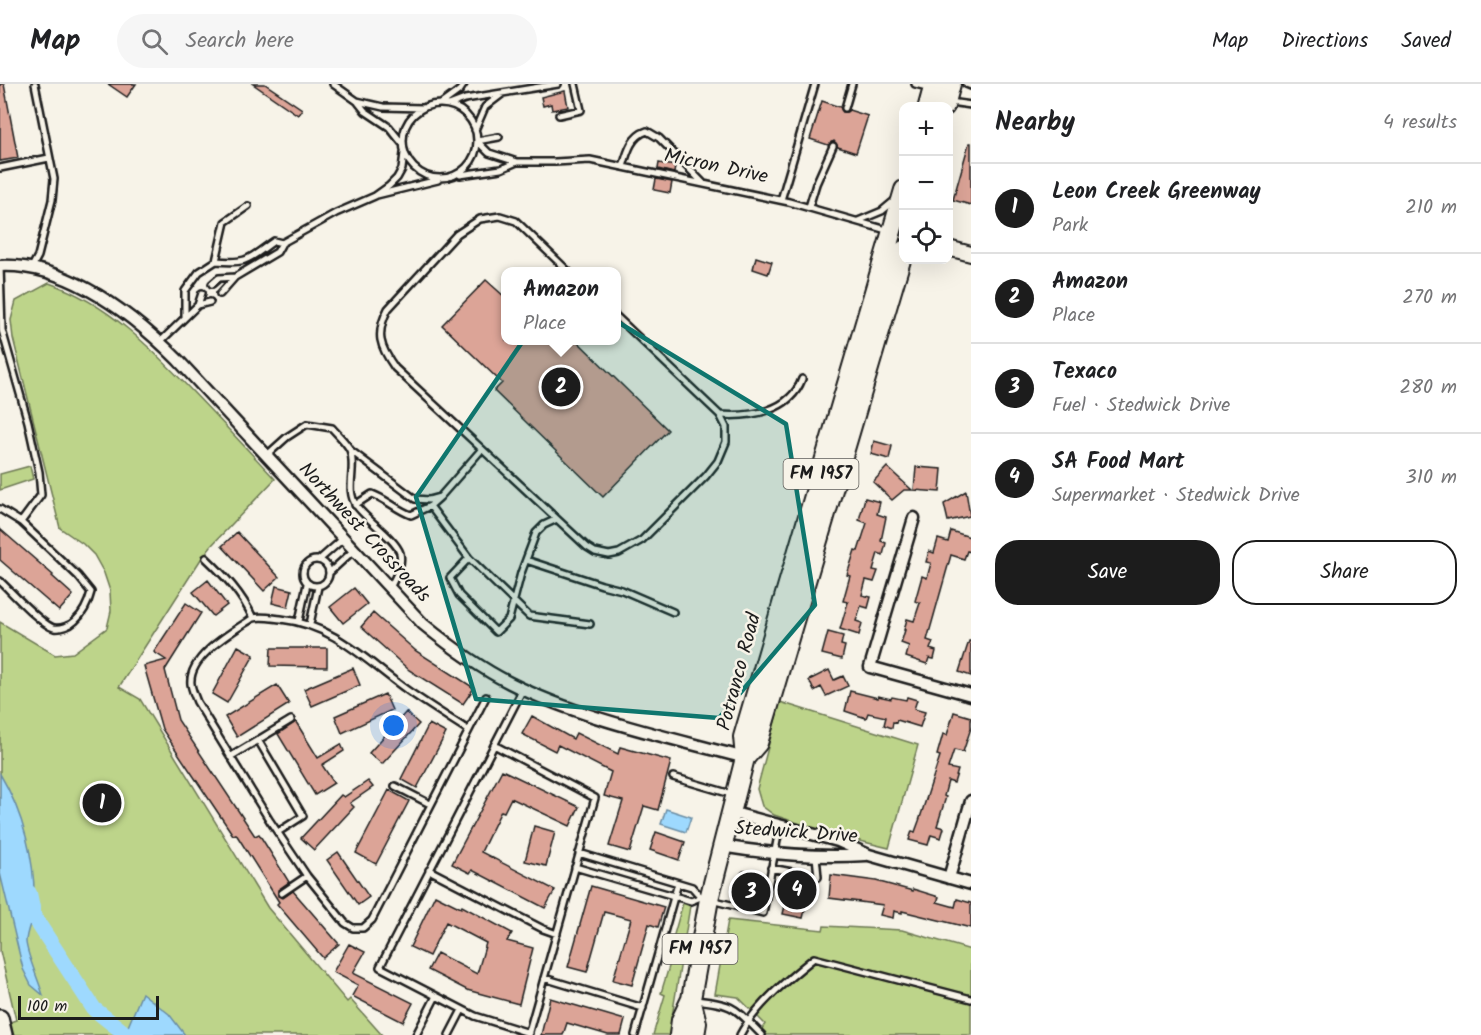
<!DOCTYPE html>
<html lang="en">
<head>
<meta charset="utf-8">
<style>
	body { margin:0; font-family:Kalam,sans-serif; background:#f6f6f6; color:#202124 }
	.controls { position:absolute; right:18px; top:18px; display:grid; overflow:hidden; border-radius:12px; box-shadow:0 6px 24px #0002 }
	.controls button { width:54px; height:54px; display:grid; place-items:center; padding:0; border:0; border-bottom:2px solid #e0e0e0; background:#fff; color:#202124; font:30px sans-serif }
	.scale { position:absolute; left:18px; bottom:15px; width:141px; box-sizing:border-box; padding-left:6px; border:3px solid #1c1c1c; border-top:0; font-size:16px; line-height:21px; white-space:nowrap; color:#1c1c1c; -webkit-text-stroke:4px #f7f3e8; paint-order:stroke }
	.you { position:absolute; left:394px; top:642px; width:21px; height:21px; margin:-15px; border:4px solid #fff; border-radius:50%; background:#1a73e8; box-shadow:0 0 0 9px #1a73e833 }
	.badge { display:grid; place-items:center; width:39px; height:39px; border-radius:50%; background:#1c1c1c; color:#fff; font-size:20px; font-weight:700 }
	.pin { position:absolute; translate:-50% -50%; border:3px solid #fff; box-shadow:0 2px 6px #0006 }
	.popup { position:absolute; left:501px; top:183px; width:120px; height:78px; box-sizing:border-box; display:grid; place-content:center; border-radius:12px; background:#fff; filter:drop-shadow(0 2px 4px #0005); font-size:20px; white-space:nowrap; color:#757577 }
	.popup b { font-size:22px; color:#202124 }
	.popup::after { content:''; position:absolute; left:50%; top:100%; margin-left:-12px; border:12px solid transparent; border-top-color:#fff }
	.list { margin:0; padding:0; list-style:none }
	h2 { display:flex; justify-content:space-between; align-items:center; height:78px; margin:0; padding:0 24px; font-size:26px }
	h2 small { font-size:20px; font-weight:400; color:#757577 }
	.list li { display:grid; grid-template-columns:39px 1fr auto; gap:18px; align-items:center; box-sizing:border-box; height:90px; padding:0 24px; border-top:2px solid #e0e0e0 }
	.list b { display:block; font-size:22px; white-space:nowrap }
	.list p { margin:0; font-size:20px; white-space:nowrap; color:#757577 }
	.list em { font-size:20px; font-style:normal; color:#757577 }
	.actions { display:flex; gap:12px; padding:18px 24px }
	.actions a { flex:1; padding:14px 0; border:2px solid #1c1c1c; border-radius:24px; text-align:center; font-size:21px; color:#1c1c1c }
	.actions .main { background:#1c1c1c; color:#fff }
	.icon { flex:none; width:33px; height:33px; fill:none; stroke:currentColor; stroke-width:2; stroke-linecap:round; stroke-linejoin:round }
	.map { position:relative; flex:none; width:971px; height:951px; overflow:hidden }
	header { display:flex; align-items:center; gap:36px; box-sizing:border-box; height:84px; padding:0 30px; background:#fff; border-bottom:2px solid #e0e0e0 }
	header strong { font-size:28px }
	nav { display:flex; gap:33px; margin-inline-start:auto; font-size:21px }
	.search { width:420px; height:54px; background:#f6f6f6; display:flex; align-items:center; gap:15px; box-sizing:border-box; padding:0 21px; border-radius:33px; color:#757577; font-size:22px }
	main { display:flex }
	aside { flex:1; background:#fff }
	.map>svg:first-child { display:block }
	.green { fill:#bdd48a; stroke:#6c7853; stroke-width:1.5 }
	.water { fill:#9ed9fe; stroke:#6a8da4; stroke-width:1.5 }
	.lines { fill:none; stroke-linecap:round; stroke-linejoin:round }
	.river { stroke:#9ed9fe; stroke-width:16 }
	.building { fill:#dca497; stroke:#1c1c1c; stroke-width:1.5 }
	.service-casing { stroke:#1c1c1c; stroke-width:10 }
	.minor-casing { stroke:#1c1c1c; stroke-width:15 }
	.tertiary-casing { stroke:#1c1c1c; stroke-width:18 }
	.secondary-casing { stroke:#1c1c1c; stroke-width:20 }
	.primary-casing { stroke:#1c1c1c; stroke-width:22 }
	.service { stroke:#f7f3e8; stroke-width:5 }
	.minor { stroke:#f7f3e8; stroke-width:10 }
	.tertiary { stroke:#f7f3e8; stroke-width:14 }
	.secondary { stroke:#f7f3e8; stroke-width:15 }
	.primary { stroke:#f7f3e8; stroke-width:18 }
	.marked { fill:#0f766e; fill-opacity:0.2; stroke:#0f766e; stroke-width:4.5; stroke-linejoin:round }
	.labels { text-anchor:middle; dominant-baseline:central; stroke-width:5; stroke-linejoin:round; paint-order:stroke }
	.shield { fill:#f7f3e8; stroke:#5e5c59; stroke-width:1.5 }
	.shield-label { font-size:18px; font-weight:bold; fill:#1c1c1c }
	.street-label { font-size:20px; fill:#1c1c1c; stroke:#f7f3e8 }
</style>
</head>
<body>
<header>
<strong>Map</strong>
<div class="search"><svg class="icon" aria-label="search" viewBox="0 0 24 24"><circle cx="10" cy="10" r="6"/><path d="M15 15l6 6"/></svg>Search here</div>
<nav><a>Map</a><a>Directions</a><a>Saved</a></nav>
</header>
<main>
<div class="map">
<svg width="971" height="951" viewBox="0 0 971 951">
	<rect width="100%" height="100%" fill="#f7f3e8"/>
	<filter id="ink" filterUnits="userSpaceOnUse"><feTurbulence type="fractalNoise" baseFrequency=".0167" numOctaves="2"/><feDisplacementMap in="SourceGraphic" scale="12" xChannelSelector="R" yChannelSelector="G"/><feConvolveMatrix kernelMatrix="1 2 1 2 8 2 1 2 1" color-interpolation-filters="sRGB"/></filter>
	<g filter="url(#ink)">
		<path class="green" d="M49,199C108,219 151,264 193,308C221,337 248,366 275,395L211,462L201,475L119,603L140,615L268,824L347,918L350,915L382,951H13L10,938L16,936L0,867V538L55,571L73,569L107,544L111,527L110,507L104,489L94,471L83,460L60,444L13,254L11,236L16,217Z
			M30,382L33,395L0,406V390Z
			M780,618L918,661L889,764L827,749L774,731L762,722L757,705Z
			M683,819L690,822L669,951H653L665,911L661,909L677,856L673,854Z
			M728,836L823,846L824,842L902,846L971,866V951H758L765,940L738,913L715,910Z"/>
		<path class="water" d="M0,690C23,728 36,778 34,822C34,834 26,846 26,858C27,871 39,897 43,911L31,901L23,885L0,789Z
			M666,725L691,733L686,748L661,740Z
			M142,909L169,930L185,951H133L127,945Z"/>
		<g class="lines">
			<path class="river" d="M29,809L34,833L94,925L127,951"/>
		</g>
		<path class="building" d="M0,0H4L18,74L0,77Z
			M108,0H136L127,13Z
			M253,0H265L302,25L298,31Z
			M565,7L568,23L552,26L551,20L543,22L541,13Z
			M822,17L840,23L843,28L849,26L868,32L856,69L838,63L834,57L828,61L810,55Z
			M969,59H971V121L953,116Z
			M659,79L675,82L674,89L658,85Z
			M656,95L672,98L670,109L654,106Z
			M756,173L772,178L768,190L753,185Z
			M486,196L506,214V256H576L668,346L603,413L494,307L502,299L442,241Z
			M874,357L892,362L889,375L871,370Z
			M887,383L912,406H904L892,416L873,398Z
			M916,383L942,385L940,408L914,406Z
			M966,407L970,432L948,437L944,420Z
			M865,414L880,418L877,430L886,433L881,457L886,459L883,471L878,469L873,486L878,487L874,498L866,496L862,511L871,513L868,524L861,522L856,537L862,539L859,551L840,545L848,518L843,517L850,492L847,491L855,466L858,467L867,439L859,436Z
			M0,445L53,491L52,492L73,511L59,527L0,476Z
			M951,447L970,453L971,468L967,467L964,475L951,471L927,556L933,558L930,565L936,567L934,575L929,574L927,580L906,573L909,562L901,559L905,546H904L907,535L914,537L920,519L915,517L922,492L927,494L931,479L926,478L929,467L934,469L938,455L948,458Z
			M237,448L279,493L264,507L222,462Z
			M208,496L227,521L213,532L193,508Z
			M276,502L292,506L288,523L272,519Z
			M354,504L367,520L343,539L330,523Z
			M186,519L201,529L165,586L178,636L255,752L259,750L289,798L278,806V812L283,814L293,807L339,860L323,874L277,820L279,818L236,750L233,751L162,645L144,582L166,576L154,568Z
			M373,529L416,567L474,604L463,620L409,586L361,543Z
			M828,548L843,552L841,561L845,562L842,575L822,570Z
			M969,557H971V592L959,588Z
			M238,562L254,571L227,619L212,610Z
			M271,564H327V583L270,582Z
			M353,584L360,601L312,622L304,605Z
			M829,586L834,596L843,592L848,602L826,612L821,603L814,607L809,596Z
			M277,601L289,620L237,653L225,633Z
			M850,607L878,614V612L891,615L892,613L906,616L907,613L917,616L914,625L925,628L920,643L897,636L896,639L893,638L892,644L884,641L886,633L868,629L866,634L845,627Z
			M385,610L392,626L342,649L335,632Z
			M406,628L419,640L382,680L369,669Z
			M954,628L971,633V644L963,668L954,666L948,684L958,686L954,699L948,697L944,712L946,713L937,742L944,744L941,754L931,751L928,761L909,756L912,747L915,748L919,737L940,672L937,671L943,650L947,651Z
			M532,632L573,655L576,649L618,670L620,663L671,677L658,726L644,722L630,768L609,762L623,717L604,712L611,688L558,661L555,667L522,650Z
			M296,638L318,674L341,660L344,667L322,681L334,699L315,711L278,650Z
			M429,640L446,649L417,704L401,695Z
			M502,686L579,723L570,742L511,714L504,728L501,727L481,768L555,806L545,824L472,786L470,789L452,780Z
			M368,697L373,703L350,719L354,723L314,766L301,754L341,711L344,713Z
			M389,706L409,717L376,780L356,769Z
			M534,742L555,748L546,782L525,777Z
			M656,748L685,758L679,776L650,766Z
			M338,768L369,813L358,821L327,776Z
			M831,791L876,797L913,807V805L939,813L937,818L955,823L957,815L971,819V844L902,827V829L894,827L893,834L880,831L883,821L829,814Z
			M792,793L812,797L803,834L783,830Z
			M748,801L757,802L755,815L745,813Z
			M591,802L664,823L658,843L649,840L632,901L613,896L631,835L604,828L587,888L568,883Z
			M435,811L461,824L462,822L512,849L507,857L533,864L519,920L467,906L428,886L437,869L477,890L486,859L446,838L429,872L410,863Z
			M349,860L365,868L353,889L413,919L403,938L352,912L358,901L333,888Z
			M550,914L625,936L621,951H608L567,939L563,951H541Z"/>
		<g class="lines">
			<defs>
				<path id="service" d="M333,0L357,17L365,27L389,43L402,59
					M915,0L931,4
					M966,0L971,2
					M357,17L383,23L423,24
					M950,18L971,21
					M403 57a37 37 0 1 1 74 0a37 37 0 1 1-74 0Z
					M441,20L460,6L464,0
					M449,21L465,15L558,0
					M845,24L852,0
					M559,31L581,26L575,0
					M475,46L485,23L502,10
					M477,57L489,69L517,78H555L590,76L789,118L890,147
					M477,57L499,53
					M623,83C627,69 631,52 647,47L659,54L703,99
					M0,84L49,74
					M460,91L501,85L517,78
					M377,111L438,96
					M781,116L815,0
					M809,123L816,100L833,62
					M858,137L882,127L894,117
					M216,177L225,138L248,122
					M0,182L2,246L28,338L39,388L41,411L21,438
					M32,183L38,172L52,116L54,95L35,0
					M569,188L516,137L500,132L480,135L457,150L388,225C375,250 380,263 395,284L587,463L595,468L609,471L619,469L642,456L706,392L718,377L726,358V343L720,331L616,232
					M212,200L219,194L235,193
					M220,210L235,193L277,168L282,159L336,129L375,112L389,102L397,94L402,85L404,69
					M198,221L202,209
					M185,233V207L199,188L216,177C249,180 248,175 274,157L282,159
					M160,258L198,221L210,218
					M720,331C751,333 790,328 802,295
					M350,366L415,415L429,416L440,413L482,365
					M267,371L287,353L307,340L332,344C338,351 347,359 350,366C357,384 345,405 356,421C364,434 395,454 400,469C403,482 395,493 390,504
					M355,421L372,410C386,415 397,426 411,431L430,422L439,414
					M430,422L469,474L529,532L590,540
					M0,425L21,438L78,492L91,508C88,520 84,529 75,537C70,542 61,545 54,544C41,541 11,507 0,497
					M206,474C225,492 242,510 253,534
					M469,474L450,494L459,511L496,548L509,535L521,489L536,449L544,441L557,435
					M303 489a13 13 0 1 1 26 0a13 13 0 1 1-26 0Z
					M319,476L344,454
					M526,476L602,501L622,506L673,528
					M329,489L354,466
					M299,537L307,500
					M310,540L318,503
					M523,605L380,883L475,932L529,949
					M468,646C448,633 427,620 407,606C365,576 334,541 281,535C271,534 262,532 253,534C234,547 188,572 191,600C192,606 195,613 197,618L270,737L307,792L345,839L353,844H363L372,836L486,613
					M258,656L303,732L278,748
					M494,661L595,714L528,951
					M230,673L291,636
					M673,693L731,710
					M395,702L430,720
					M575,783L691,817L701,813L692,803L579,769
					M771,784L818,793L816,772
					M429,786L543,845L557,850
					M282,809L307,792
					M711,816L763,829L780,741
					M738,823L745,791L769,796
					M544,894L643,924
					M695,916C735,920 734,923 762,951
					M416,951L436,912
					M449,951L462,926
					M635,951L678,799
					M740,951C756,921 788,895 814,874L971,915"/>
				<path id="minor" d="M0,182C67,179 133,231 178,276L423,540C450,562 478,583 510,599C581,635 668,653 745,674
					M914,434L870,583L971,611
					M730,728L838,757L869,771L971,800
					M721,762C769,770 817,774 866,771
					M949,794L971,717"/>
				<path id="tertiary" d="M948,164L971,170"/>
				<path id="secondary" d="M0,934L4,951"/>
				<path id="primary" d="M928,22L934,0
					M945,22L951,0
					M745,674L758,659L904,166
					M691,915L697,939L695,951
					M679,951L681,936L691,915L709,815L745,674L743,653L904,106"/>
			</defs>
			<use href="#service" class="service-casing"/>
			<use href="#minor" class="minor-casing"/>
			<use href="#tertiary" class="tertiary-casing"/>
			<use href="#secondary" class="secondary-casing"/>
			<use href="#primary" class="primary-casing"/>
			<use href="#service" class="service"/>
			<use href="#minor" class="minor"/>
			<use href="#tertiary" class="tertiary"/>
			<use href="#secondary" class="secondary"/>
			<use href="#primary" class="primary"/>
		</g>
	</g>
	<path class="marked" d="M560,203L786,340L815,521L719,634L476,615L416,413Z"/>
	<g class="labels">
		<g class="shield">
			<rect x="783.5" y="375" width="75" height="30" rx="4.5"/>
			<rect x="662.5" y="850" width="75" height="30" rx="4.5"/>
		</g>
		<g class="shield-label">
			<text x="821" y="390">FM 1957</text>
			<text x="700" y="865">FM 1957</text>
		</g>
		<g class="street-label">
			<text transform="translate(716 83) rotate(12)">Micron Drive</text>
			<text transform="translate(364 449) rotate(47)">Northwest Crossroads</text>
			<text transform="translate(740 588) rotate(-75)">Potranco Road</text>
			<text transform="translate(796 749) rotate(4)">Stedwick Drive</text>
		</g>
	</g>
</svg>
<div class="controls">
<button>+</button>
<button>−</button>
<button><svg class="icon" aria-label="locate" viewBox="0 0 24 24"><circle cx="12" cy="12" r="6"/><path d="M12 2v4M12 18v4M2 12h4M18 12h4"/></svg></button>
</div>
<div class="scale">100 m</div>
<div class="you"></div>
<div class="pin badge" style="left:102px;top:719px">1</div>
<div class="pin badge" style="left:561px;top:303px">2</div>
<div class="popup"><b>Amazon</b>Place</div>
<div class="pin badge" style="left:751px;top:808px">3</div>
<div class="pin badge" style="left:797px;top:806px">4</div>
</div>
<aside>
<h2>Nearby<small>4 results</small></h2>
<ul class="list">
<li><span class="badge">1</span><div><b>Leon Creek Greenway</b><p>Park</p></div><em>210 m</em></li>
<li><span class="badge">2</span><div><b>Amazon</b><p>Place</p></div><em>270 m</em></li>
<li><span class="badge">3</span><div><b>Texaco</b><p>Fuel · Stedwick Drive</p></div><em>280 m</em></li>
<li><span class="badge">4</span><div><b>SA Food Mart</b><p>Supermarket · Stedwick Drive</p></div><em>310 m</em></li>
</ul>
<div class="actions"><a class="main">Save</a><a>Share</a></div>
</aside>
</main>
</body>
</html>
